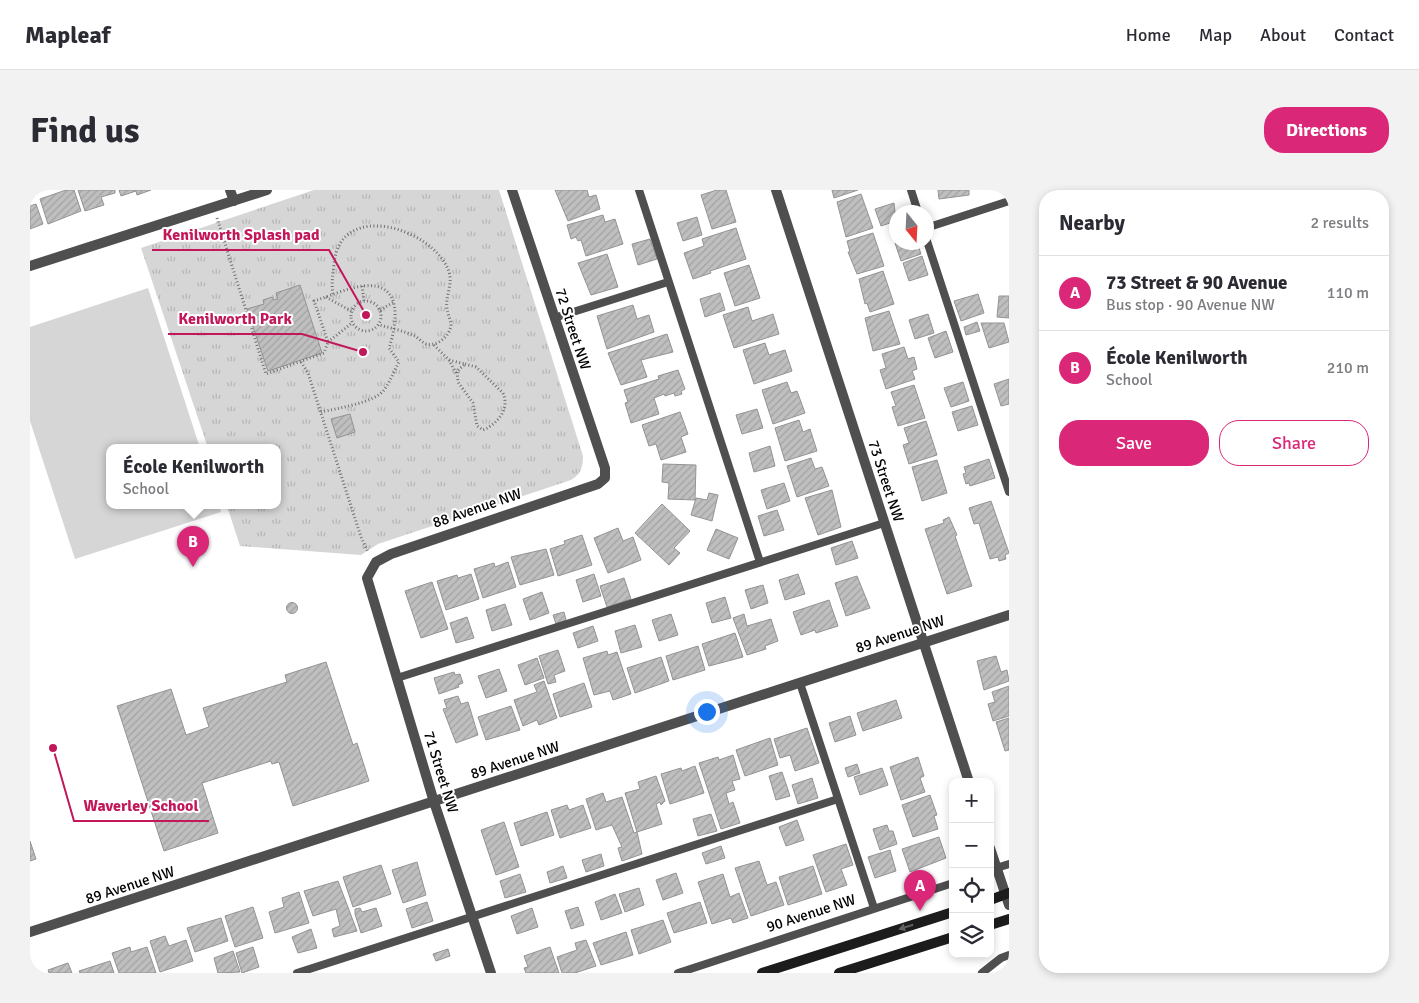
<!DOCTYPE html>
<html lang="en">
<head>
<meta charset="utf-8">
<style>
	body { margin:0; font-family:Signika,sans-serif; background:#f2f2f3; color:#2b2b33 }
	.controls { position:absolute; right:15px; bottom:15px; display:grid; overflow:hidden; border-radius:10px; box-shadow:0 2px 8px #0003 }
	.controls button { width:45px; height:45px; display:grid; place-items:center; padding:0; border:0; border-bottom:1px solid #e1e1e2; background:#fff; color:#2b2b33; font:25px sans-serif }
	.compass { position:absolute; left:859px; top:15px; width:45px; height:45px; border-radius:50%; background:#fff; box-shadow:0 2px 8px #0003; rotate:162deg }
	.you { position:absolute; left:676px; top:521px; width:18px; height:18px; margin:-12px; border:4px solid #fff; border-radius:50%; background:#1a73e8; box-shadow:0 0 0 8px #1a73e833 }
	.badge { display:grid; place-items:center; width:32px; height:32px; border-radius:50%; background:#db2777; color:#fff; font-size:16px; font-weight:700 }
	.pin { position:absolute; translate:-50% -41px; filter:drop-shadow(0 1px 2px #0008) }
	.pin::after { content:''; position:absolute; top:26px; width:18px; height:15px; background:inherit; clip-path:polygon(0 0,100% 0,50% 100%) }
	.popup { position:absolute; left:76px; top:254px; width:175px; height:65px; box-sizing:border-box; display:grid; place-content:center; border-radius:10px; background:#fff; filter:drop-shadow(0 1px 4px #0005); font-size:16px; white-space:nowrap; color:#7c7c81 }
	.popup b { font-size:19px; color:#2b2b33 }
	.popup::after { content:''; position:absolute; left:50%; top:100%; margin-left:-10px; border:10px solid transparent; border-top-color:#fff }
	.list { margin:0; padding:0; list-style:none }
	h2 { display:flex; justify-content:space-between; align-items:center; height:65px; margin:0; padding:0 20px; font-size:21px }
	h2 small { font-size:16px; font-weight:400; color:#7c7c81 }
	.list li { display:grid; grid-template-columns:32px 1fr auto; gap:15px; align-items:center; box-sizing:border-box; height:75px; padding:0 20px; border-top:1px solid #e1e1e2 }
	.list b { display:block; font-size:19px; white-space:nowrap }
	.list p { margin:0; font-size:16px; white-space:nowrap; color:#7c7c81 }
	.list em { font-size:16px; font-style:normal; color:#7c7c81 }
	.actions { display:flex; gap:10px; padding:15px 20px }
	.actions a { flex:1; padding:11px 0; border:1px solid #db2777; border-radius:20px; text-align:center; font-size:18px; color:#db2777 }
	.actions .main { background:#db2777; color:#fff }
	.icon { flex:none; width:28px; height:28px; fill:none; stroke:currentColor; stroke-width:2; stroke-linecap:round; stroke-linejoin:round }
	.map { position:relative; flex:none; width:979px; height:783px; overflow:hidden; border-radius:20px }
	header { display:flex; align-items:center; gap:30px; box-sizing:border-box; height:70px; padding:0 25px; background:#fff; border-bottom:1px solid #e1e1e2 }
	header strong { font-size:24px }
	nav { display:flex; gap:28px; margin-inline-start:auto; font-size:18px }
	.intro { display:flex; align-items:center; justify-content:space-between; box-sizing:border-box; height:120px; padding:0 30px }
	h1 { margin:0; font-size:35px }
	.button { padding:12px 22px; border-radius:20px; background:#db2777; color:#fff; font-size:18px; font-weight:700 }
	main { display:flex; gap:30px; padding:0 30px }
	aside { flex:1; background:#fff; border-radius:20px; box-shadow:0 2px 8px #0003 }
	.map>svg:first-child { display:block }
	.green { fill:#d6d6d6 }
	.park { fill:url(#park-tufts) }
	.building { fill:url(#building-hatch); stroke:#939393 }
	.lines { fill:none; stroke-linecap:round; stroke-linejoin:round }
	.path { stroke:#717171; stroke-width:3; stroke-dasharray:1 2.5; stroke-linecap:butt }
	.lane { stroke:#4f4f4f; stroke-width:8 }
	.street { stroke:#4f4f4f; stroke-width:10 }
	.secondary { stroke:#1c1c1c; stroke-width:10 }
	.oneway { fill:#606060 }
	.labels { text-anchor:middle; dominant-baseline:central; stroke-width:4; stroke-linejoin:round; paint-order:stroke }
	.street-label { font-size:15px; fill:#000; stroke:#fff }
	.leader { fill:none; stroke:#c2185b; stroke-width:2 }
	.callout-dot { fill:#c2185b; stroke:#fff; stroke-width:2 }
	.callout-label { font-size:16px; text-anchor:middle; font-weight:bold; fill:#c2185b; stroke:#fff; stroke-width:4; stroke-linejoin:round; paint-order:stroke }
</style>
</head>
<body>
<header>
<strong>Mapleaf</strong>
<nav><a>Home</a><a>Map</a><a>About</a><a>Contact</a></nav>
</header>
<div class="intro"><h1>Find us</h1><a class="button">Directions</a></div>
<main>
<div class="map">
<svg width="979" height="783" viewBox="0 0 979 783">
	<defs>
		<pattern id="park-tufts" width="24" height="20" patternUnits="userSpaceOnUse" patternTransform="scale(1.25)"><rect width="24" height="20" fill="#d6d6d6"/><path d="M3 7l-1-3M5 7V3M7 7l1-3M15 17l-1-3M17 17v-4M19 17l1-3" fill="none" stroke="#b6b6b6"/></pattern>
		<pattern id="building-hatch" width="6" height="6" patternUnits="userSpaceOnUse" patternTransform="scale(1.25)"><rect width="6" height="6" fill="#bfbfbf"/><path d="M-1 1l2-2M0 6l6-6M5 7l2-2" fill="none" stroke="#a2a2a2"/></pattern>
	</defs>
	<rect width="100%" height="100%" fill="#fff"/>
	<path class="green" d="M118,98L170,258H79V316H189L191,322L45,369L0,231V137Z"/>
	<path class="park" d="M284,0H469L553,266C553,277 551,284 541,290L348,354L331,365L210,356L197,316H247V258H178L111,58Z"/>
	<path class="building" d="M36,0H44L51,21L18,34L10,9Z
		M48,0H85V3L71,7L74,15L55,21Z
		M89,0H121L107,5L106,1L91,6Z
		M525,0H557L559,7L566,5L570,19L538,31Z
		M687,0H696L706,32L682,39L671,5Z
		M802,0H828L804,8Z
		M908,0H939V5L909,9Z
		M831,4L843,38L816,47L807,12Z
		M864,13L866,31L851,36L845,19Z
		M6,14L13,34L0,39V16Z
		M573,25L575,32L585,29L593,54L556,66L551,50L548,51L546,47L541,49L537,35Z
		M667,27L672,45L653,51L647,33Z
		M706,38L716,69L680,81L681,83L663,89L654,63L674,56L672,49Z
		M843,43L854,76L827,84L818,62H820L817,51Z
		M620,49L627,69L608,75L602,54Z
		M887,52L891,64L871,71L865,53Z
		M577,64L588,97L561,105L548,73Z
		M892,66L898,85L879,91L873,73Z
		M719,75L730,108L705,116L694,83Z
		M853,81L864,114L840,122L837,113L835,114L829,89Z
		M270,95L292,163L238,181L217,119L234,114L233,110L242,107L244,110L248,109L246,103Z
		M690,103L695,120L675,127L670,109Z
		M948,104L954,123L931,131L924,111Z
		M969,106H979V128L967,127Z
		M603,115L607,129L619,125L624,142L577,159L567,126Z
		M718,117L722,131L743,124L749,144L704,158L693,125Z
		M859,121L870,154L843,161L835,128Z
		M898,124L904,143L885,149L879,130Z
		M947,132L950,141L936,145L934,137Z
		M951,133H974L979,152L959,158Z
		M916,141L923,162L905,168L898,148Z
		M637,144L643,162L611,170L617,187L591,195L578,163Z
		M735,153L739,165L755,160L762,181L724,194L713,160Z
		M874,157L878,169L884,167L887,179L882,181L885,189L856,199L850,180L856,178L852,164Z
		M648,180L655,199L651,201L652,204L645,206L644,203L635,206L634,204L624,208L629,224L601,233L595,213L598,212L594,200L629,189L628,186Z
		M979,189V214L971,216L964,194Z
		M757,192L761,203L767,201L775,223L743,234L732,200Z
		M933,192L939,211L921,217L914,198Z
		M884,195L895,228L868,236L862,217L866,216L861,202Z
		M942,216L948,235L928,241L922,222Z
		M727,219L733,238L712,244L706,225Z
		M650,222L658,244L651,247L656,262L631,270L626,254L619,256L612,235Z
		M320,224L325,242L307,248L301,229Z
		M769,230L773,242L780,239L787,261L755,271L745,238Z
		M896,231L907,265L879,274L873,255L879,253L874,238Z
		M740,256L745,276L724,282L719,263Z
		M781,268L785,279L792,277L799,296L767,307L757,276Z
		M959,269L965,288L940,296L939,293L936,294L933,284L936,283L934,277Z
		M907,270L917,303L892,311L882,277Z
		M633,274L666,275L665,310L638,309L639,293L632,292Z
		M754,293L760,311L737,319L731,300Z
		M802,300L811,337L788,345L775,308Z
		M679,303L688,305L682,331L661,325L666,308L677,310Z
		M961,311L979,363L975,365L976,369L969,371L968,367L960,369L949,333L944,334L939,318Z
		M632,314L660,341L644,358L650,363L639,375L605,343Z
		M747,320L754,340L734,346L728,326Z
		M919,327L927,345L925,346L942,396L917,404L895,339L914,333L913,330Z
		M588,338L593,351L603,347L611,370L578,383L564,348Z
		M686,339L708,348L699,369L677,360Z
		M552,345L562,375L528,386L520,359L535,354L534,351Z
		M822,351L828,368L806,375L801,358Z
		M516,359L524,385L490,395L481,367Z
		M478,372L486,397L453,408L444,379L464,373L465,377Z
		M441,384L449,409L416,420L407,391L427,385L428,388Z
		M564,384L571,406L553,412L546,390Z
		M768,384L775,404L755,410L749,390Z
		M827,386L840,418L816,426L805,393Z
		M594,388L601,409L577,417L570,396Z
		M402,392L418,439L391,448L375,401Z
		M733,395L738,413L721,419L715,400Z
		M512,402L519,423L500,430L493,409Z
		M695,407L701,428L682,433L676,413Z
		M799,410L808,436L786,443L785,440L771,445L763,422Z
		M256.5 418a5.5 5.5 0 1 1 11 0a5.5 5.5 0 1 1-11 0Z
		M475,414L482,435L462,441L456,420Z
		M534,422L536,430L526,434L523,425Z
		M641,424L648,445L629,451L622,430Z
		M714,424L717,436L741,429L748,451L735,456L736,459L717,465L703,428Z
		M437,427L444,448L426,453L420,433Z
		M605,435L612,457L591,463L585,441Z
		M563,436L568,451L548,458L543,443Z
		M705,443L713,467L679,476L672,454Z
		M668,456L675,480L643,490L636,466Z
		M528,460L535,481L524,485L526,492L518,494L509,466Z
		M577,461L578,465L587,462L601,504L583,510L580,501L564,505L553,468Z
		M966,466L971,482L977,480L979,491L954,500L947,471Z
		M631,467L639,491L605,503L597,478Z
		M507,468L514,488L495,495L488,475Z
		M296,472L323,555L327,553L339,591L263,616L249,572L242,574L241,571L172,593L188,643L134,661L87,516L141,499L156,545L179,537L173,518L257,492L255,485Z
		M469,479L477,501L456,508L448,486Z
		M424,482L425,485L430,484L433,493L428,495L429,497L409,504L404,488Z
		M514,491L527,528L509,535L507,530L493,536L484,510L507,502L504,495Z
		M554,493L562,517L530,527L523,504Z
		M979,496V526L963,531L958,514L965,512L962,502Z
		M428,506L431,514L438,512L448,545L426,553L413,519L417,518L414,510Z
		M866,510L872,528L833,541L827,523Z
		M481,516L490,540L456,550L448,527Z
		M820,526L826,545L805,552L799,533Z
		M979,528V560L975,561L966,532Z
		M777,538L789,573L765,581L760,565L750,568L744,549Z
		M740,548L748,575L715,586L706,560Z
		M703,565L710,589L702,591L705,600L696,603L699,614L703,612L710,633L691,639L669,573L688,567L689,570Z
		M888,567L894,586L890,588L895,602L871,610L860,577Z
		M827,574L830,583L818,587L815,578Z
		M665,576L674,603L640,614L631,584L651,578L652,581Z
		M852,578L858,595L830,605L824,587Z
		M752,582L760,606L746,610L739,586Z
		M626,586L635,611L631,615L630,612L626,614L632,634L607,642L595,603L610,599L608,592Z
		M782,588L788,608L768,614L762,595Z
		M573,603L576,612L592,607L604,643L607,642L612,664L592,671L588,658L592,657L582,635L566,640L556,609Z
		M900,605L907,625L904,626L908,639L883,647L872,615Z
		M537,615L539,620L553,615L561,638L530,648L521,620Z
		M517,622L524,645L491,656L484,633Z
		M681,624L687,641L668,646L663,629Z
		M767,630L774,650L756,656L749,637Z
		M474,632L489,677L466,685L451,640Z
		M857,635L859,641H863L867,654L850,660L843,639Z
		M909,647L916,668L880,682L872,659Z
		M0,651L6,669L0,671Z
		M816,654L823,675L811,679L817,695L796,702L783,665Z
		M691,656L695,668L676,674L672,663Z
		M860,660L866,681L845,688L838,667Z
		M571,664L574,676L556,682L552,670Z
		M729,671L737,695L746,692L754,715L721,726L705,678Z
		M387,672L396,705L373,713L362,680Z
		M351,675L361,704L323,717L313,687Z
		M533,676L537,688L520,693L517,682Z
		M783,676L792,704L758,715L749,687Z
		M646,683L653,703L633,710L626,690Z
		M490,684L496,702L475,708L470,691Z
		M693,684L700,707L709,703L718,728L703,733L701,728L682,734L668,692Z
		M308,691L327,741L304,747L302,739L310,736L306,719L283,726L274,701Z
		M609,698L614,715L595,722L589,704Z
		M269,702L279,733L245,743L239,722L254,717L252,708Z
		M585,704L592,723L571,730L565,712Z
		M397,712L403,731L382,738L376,719Z
		M670,712L677,733L644,743L637,723Z
		M223,717L233,748L205,757L195,726Z
		M548,717L554,735L541,739L535,721Z
		M330,718L332,722L346,718L352,736L331,743L325,724V719Z
		M502,718L508,737L487,744L481,726Z
		M191,728L198,751L165,762L157,738Z
		M633,730L641,752L609,764L601,740Z
		M281,739L287,758L268,763L262,747Z
		M596,742L603,765L571,775L563,753Z
		M135,746L139,756L156,750L163,771L130,782L120,751Z
		M556,750L566,776L545,783H532L527,767L547,760L545,753Z
		M100,757L101,762L117,757L126,783H89L82,763Z
		M223,757L229,777L212,783L206,763Z
		M520,757L529,783H496L494,778L498,777L494,766Z
		M418,759L420,766L406,771L403,764Z
		M203,761L210,782L188,783L184,768Z
		M80,771L84,783H50L49,781Z
		M38,773L42,783H19L18,780Z"/>
	<g class="lines">
		<path class="path" d="M187,28L236,184L294,163L298,152L284,111C300,106 317,98 333,96C374,91 367,134 359,158L369,172C364,181 360,192 354,200C344,213 308,218 291,222
			M332,96L334,111
			M303,104C301,94 303,85 304,74C310,8 405,39 419,82C423,95 415,106 417,119C418,124 420,129 421,134C421,146 405,159 394,153C391,151 388,148 385,146C374,141 361,138 349,135
			M296,107L321,121
			M321 126a15 15 0 1 1 30 0a15 15 0 1 1-30 0Z
			M350,120L364,112
			M298,152L322,133
			M404,155L419,170L427,185
			M419,170L435,174
			M271,172L278,183L331,347L338,362
			M435,174L446,177L473,203C480,218 468,234 453,240L447,236L443,213L428,192L427,181Z"/>
		<path class="lane" d="M609,0L730,372
			M881,0L888,22
			M896,38L979,11
			M896,48L979,302
			M524,128L638,92
			M367,488L854,333
			M770,493L844,718
			M960,680L979,674
			M267,783L808,609
			M648,783L923,693
			M952,783L971,768L979,765"/>
		<path class="street" d="M200,0L204,11
			M746,0L939,592
			M0,76L237,0
			M960,658L979,715
			M0,742L979,425
			M461,783L404,612L337,388L346,372L361,364L568,294L575,288V278L482,0"/>
		<path class="secondary" d="M960,710L979,703
			M960,735L979,729
			M732,783L923,722
			M809,783L923,747"/>
	</g>
	<defs><path id="oneway-solid" d="M-6-.8H1V-3.2L6.5 0L1 3.2V.8H-6Z" transform="scale(1.25)"/></defs>
	<use class="oneway" href="#oneway-solid" transform="translate(876 737) rotate(162)"/>
	<g class="labels">
		<g class="street-label">
			<text transform="translate(543 139) rotate(72)">72 Street NW</text>
			<text transform="translate(856 291) rotate(72)">73 Street NW</text>
			<text transform="translate(447 318) rotate(-19)">88 Avenue NW</text>
			<text transform="translate(870 444) rotate(-18)">89 Avenue NW</text>
			<text transform="translate(485 570) rotate(-18)">89 Avenue NW</text>
			<text transform="translate(411 582) rotate(73)">71 Street NW</text>
			<text transform="translate(100 695) rotate(-18)">89 Avenue NW</text>
			<text transform="translate(781 723) rotate(-18)">90 Avenue NW</text>
		</g>
	</g>
	<path class="leader" d="M336 125L299 60H122M333 162L272 144H138M23 558L44 631H179"/>
	<g class="callout-dot">
		<circle cx="336" cy="125" r="5"/>
		<circle cx="333" cy="162" r="5"/>
		<circle cx="23" cy="558" r="5"/>
	</g>
	<g class="callout-label">
		<text x="211" y="50">Kenilworth Splash pad</text>
		<text x="205" y="134">Kenilworth Park</text>
		<text x="111" y="621">Waverley School</text>
	</g>
</svg>
<div class="controls">
<button>+</button>
<button>−</button>
<button><svg class="icon" aria-label="locate" viewBox="0 0 24 24"><circle cx="12" cy="12" r="6"/><path d="M12 2v4M12 18v4M2 12h4M18 12h4"/></svg></button>
<button><svg class="icon" aria-label="layers" viewBox="0 0 24 24"><path d="M12 4l9 5-9 5-9-5zM3 14l9 5 9-5"/></svg></button>
</div>
<svg class="compass" viewBox="-18 -18 36 36"><path d="M0-13l5 13h-10z" fill="#e53935"/><path d="M0 13l5-13h-10z" fill="#7c7c81"/></svg>
<div class="you"></div>
<div class="pin badge" style="left:890px;top:721px">A</div>
<div class="pin badge" style="left:163px;top:377px">B</div>
<div class="popup"><b>École Kenilworth</b>School</div>
</div>
<aside>
<h2>Nearby<small>2 results</small></h2>
<ul class="list">
<li><span class="badge">A</span><div><b>73 Street &amp; 90 Avenue</b><p>Bus stop · 90 Avenue NW</p></div><em>110 m</em></li>
<li><span class="badge">B</span><div><b>École Kenilworth</b><p>School</p></div><em>210 m</em></li>
</ul>
<div class="actions"><a class="main">Save</a><a>Share</a></div>
</aside>
</main>
</body>
</html>
